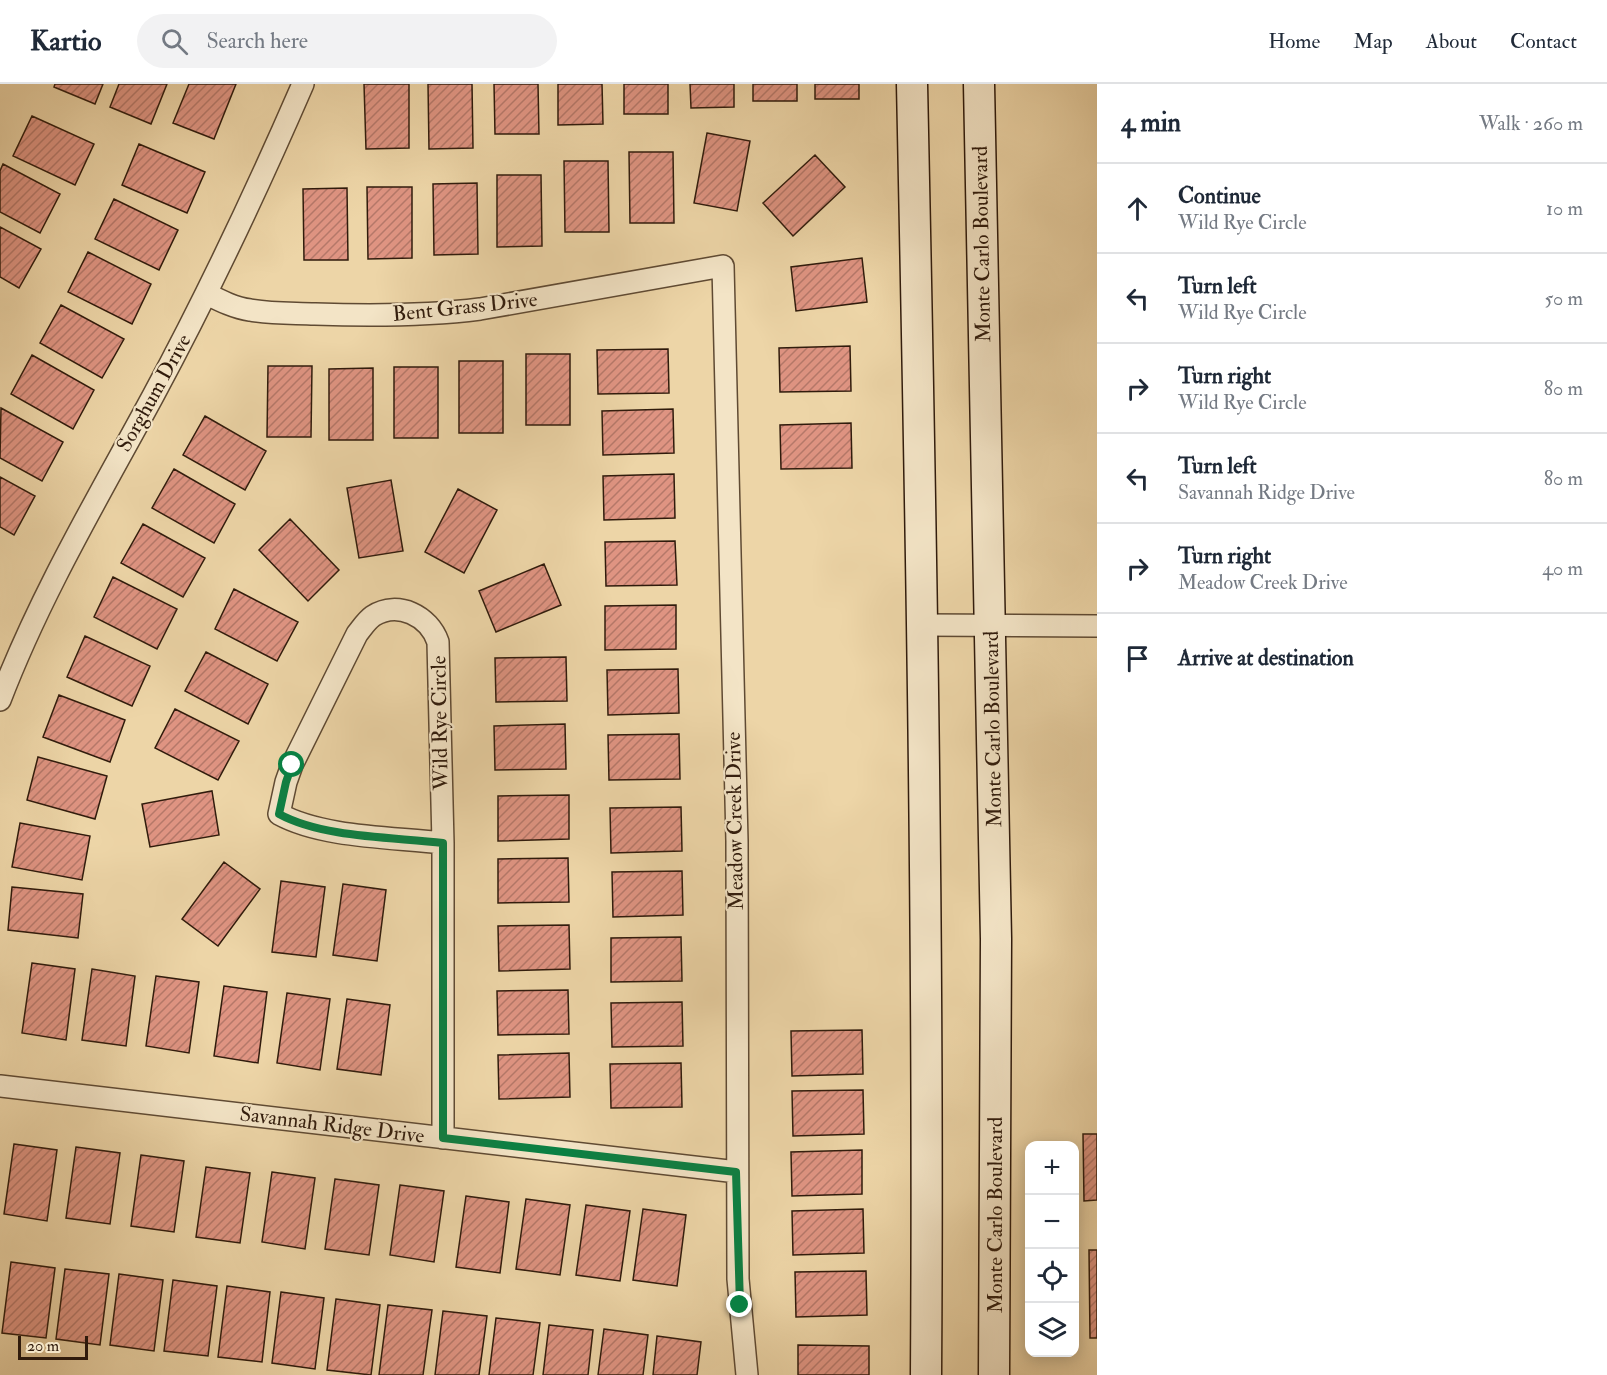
<!DOCTYPE html>
<html lang="en">
<head>
<meta charset="utf-8">
<style>
	body { margin:0; font-family:"IM FELL Double Pica",serif; background:#f2f2f3; color:#1f2937 }
	.controls { position:absolute; right:18px; bottom:18px; display:grid; overflow:hidden; border-radius:12px; box-shadow:0 3px 15px #0003 }
	.controls button { width:54px; height:54px; display:grid; place-items:center; padding:0; border:0; border-bottom:2px solid #e0e1e3; background:#fff; color:#1f2937; font:30px sans-serif }
	.scale { position:absolute; left:18px; bottom:15px; width:70px; box-sizing:border-box; padding-left:6px; border:3px solid #301b0c; border-top:0; font-size:16px; line-height:21px; white-space:nowrap; color:#301b0c; -webkit-text-stroke:4px #f3e4c6; paint-order:stroke }
	.stop { position:absolute; width:18px; height:18px; margin:-14px; border:4px solid #0b8043; border-radius:50%; background:#fff }
	.stop.end { background:#0b8043; border-color:#fff; box-shadow:0 2px 6px #0008 }
	.list { margin:0; padding:0; list-style:none }
	h2 { display:flex; justify-content:space-between; align-items:center; height:78px; margin:0; padding:0 24px; font-size:26px }
	h2 small { font-size:20px; font-weight:400; color:#747a83 }
	.list li { display:grid; grid-template-columns:39px 1fr auto; gap:18px; align-items:center; box-sizing:border-box; height:90px; padding:0 24px; border-top:2px solid #e0e1e3 }
	.list b { display:block; font-size:22px; white-space:nowrap }
	.list p { margin:0; font-size:20px; white-space:nowrap; color:#747a83 }
	.list em { font-size:20px; font-style:normal; color:#747a83 }
	.icon { flex:none; width:33px; height:33px; fill:none; stroke:currentColor; stroke-width:2; stroke-linecap:round; stroke-linejoin:round }
	.map { position:relative; flex:none; width:1097px; height:1291px; overflow:hidden }
	header { display:flex; align-items:center; gap:36px; box-sizing:border-box; height:84px; padding:0 30px; background:#fff; border-bottom:2px solid #e0e1e3 }
	header strong { font-size:28px }
	nav { display:flex; gap:33px; margin-inline-start:auto; font-size:21px }
	.search { width:420px; height:54px; background:#f2f2f3; display:flex; align-items:center; gap:15px; box-sizing:border-box; padding:0 21px; border-radius:33px; color:#747a83; font-size:22px }
	main { display:flex }
	aside { flex:1; background:#fff }
	.map>svg:first-child { display:block }
	.building { fill:url(#building-hatch); stroke:#301b0c; stroke-width:1.5 }
	.lines { fill:none; stroke-linecap:round; stroke-linejoin:round }
	.street-casing { stroke:#5f4a33; stroke-width:24 }
	.secondary-casing { stroke:#301b0c; stroke-width:33 }
	.street { stroke:#f3e4c6; stroke-width:21 }
	.secondary { stroke:#f3e4c6; stroke-width:30 }
	.route { stroke:#0b8043; stroke-width:8 }
	.labels { text-anchor:middle; dominant-baseline:central; stroke-width:4.5; stroke-linejoin:round; paint-order:stroke }
	.street-label { font-size:21px; fill:#301b0c; stroke:#f3e4c6 }
</style>
</head>
<body>
<header>
<strong>Kartio</strong>
<div class="search"><svg class="icon" aria-label="search" viewBox="0 0 24 24"><circle cx="10" cy="10" r="6"/><path d="M15 15l6 6"/></svg>Search here</div>
<nav><a>Home</a><a>Map</a><a>About</a><a>Contact</a></nav>
</header>
<main>
<div class="map">
<svg width="1097" height="1291" viewBox="0 0 1097 1291">
	<defs>
		<pattern id="building-hatch" width="6" height="6" patternUnits="userSpaceOnUse" patternTransform="scale(1.5)"><rect width="6" height="6" fill="#df9482"/><path d="M-1 1l2-2M0 6l6-6M5 7l2-2" fill="none" stroke="#b57869"/></pattern>
	</defs>
	<rect width="100%" height="100%" fill="#edd5a7"/>
	<filter id="stains"><feTurbulence type="fractalNoise" baseFrequency=".00333" numOctaves="4"/><feColorMatrix values="0 0 0 0 .2 0 0 0 0 .09 0 0 0 0 .02 0 0 0 .5 -.17"/></filter>
	<radialGradient id="worn" r=".72"><stop offset=".6" stop-color="#630" stop-opacity="0"/><stop offset="1" stop-color="#630" stop-opacity=".3"/></radialGradient>
	<path class="building" d="M55,0H103L95,20L54,3Z
		M119,0H167L151,40L110,23Z
		M189,0H236L214,55L173,39Z
		M364,0H409V64L366,65Z
		M428,0H472L473,64L429,65Z
		M494,0H538L539,50H495Z
		M558,0H602L603,40L558,41Z
		M624,0H668V30H624Z
		M690,0H734V23L691,24Z
		M753,0H797V17H753Z
		M815,0H859V15H815Z
		M32,32L94,60L75,101L13,72Z
		M707,49L750,57L737,127L694,119Z
		M139,60L205,88L187,129L122,101Z
		M629,68H673L674,139H630Z
		M815,71L845,103L793,152L763,119Z
		M564,77H608L609,148H565Z
		M3,80L60,110L40,149L0,128V87Z
		M497,91H541L542,162L497,163Z
		M477,99L478,170L434,171L433,100Z
		M367,103H412V174L368,175Z
		M347,104L348,176H304L303,105Z
		M114,115L178,146L159,186L95,155Z
		M0,143L41,165L19,204L0,193Z
		M88,168L151,200L132,240L68,208Z
		M862,174L867,218L796,227L791,183Z
		M61,221L124,255L102,294L40,259Z
		M850,262L851,307L780,308L779,264Z
		M668,265L669,309L598,310L597,266Z
		M526,270H570V341H526Z
		M32,271L94,306L73,345L11,310Z
		M459,277H503V349H459Z
		M268,282H312L311,353H267Z
		M394,283H438V354H394Z
		M373,284V356H329V285Z
		M1,324L63,358L42,397L0,374Z
		M673,325L674,369L603,371L602,327Z
		M205,332L266,367L245,406L183,371Z
		M851,339L852,384L781,385L780,341Z
		M174,385L235,420L214,459L152,424Z
		M674,390L675,434L604,436L603,392Z
		M0,393L35,412L14,451L0,443Z
		M391,396L403,467L359,474L347,404Z
		M458,405L497,426L464,489L425,468Z
		M290,435L339,486L308,517L259,466Z
		M143,440L205,474L183,513L121,479Z
		M675,457L677,501L606,502L605,458Z
		M544,480L561,521L496,548L479,507Z
		M113,493L177,525L157,565L94,533Z
		M234,505L298,538L277,577L215,545Z
		M676,521V565L605,566V522Z
		M85,552L150,582L132,622L67,593Z
		M206,568L268,600L248,640L185,607Z
		M566,573L567,617L496,618L495,574Z
		M678,585L679,629L608,631L607,586Z
		M59,611L125,636L110,678L43,653Z
		M175,625L239,657L218,696L155,664Z
		M565,640L566,685L495,686L494,642Z
		M679,650L680,695L609,696L608,651Z
		M38,673L107,692L95,735L27,716Z
		M212,707L219,751L150,763L142,720Z
		M569,711V755L498,757V712Z
		M681,723L682,767L611,769L610,724Z
		M20,739L90,752L82,796L12,783Z
		M568,774L569,818L498,819V775Z
		M224,778L260,805L218,862L182,835Z
		M682,787L683,831L613,833L612,788Z
		M281,797L325,803L316,873L272,868Z
		M343,800L386,806L377,877L333,871Z
		M12,803L83,810L78,854L8,846Z
		M569,841L570,885L499,887L498,842Z
		M681,853L682,897L611,898V854Z
		M32,879L75,885L66,956L22,949Z
		M92,885L135,892L126,962L82,956Z
		M156,892L199,898L189,969L146,962Z
		M224,902L267,908L258,979L214,972Z
		M568,906L569,950L498,951L497,907Z
		M287,909L330,915L320,986L277,979Z
		M347,915L390,921L381,991L337,985Z
		M682,918L683,962L612,963L611,919Z
		M862,946L863,990L792,992L791,947Z
		M569,969L570,1013L499,1015L498,971Z
		M681,979L682,1023L611,1024L610,980Z
		M863,1006L864,1050L793,1052L792,1007Z
		M1083,1050H1097V1116L1084,1117Z
		M14,1060L57,1066L47,1137L4,1130Z
		M76,1063L120,1069L110,1140L66,1134Z
		M862,1066V1110L792,1112L791,1068Z
		M141,1071L184,1077L174,1148L131,1142Z
		M206,1083L250,1089L240,1159L196,1153Z
		M272,1088L315,1094L305,1165L262,1158Z
		M335,1095L379,1101L369,1171L325,1165Z
		M400,1101L444,1107L434,1178L390,1171Z
		M466,1112L509,1118L500,1189L456,1183Z
		M526,1115L570,1121L560,1191L516,1185Z
		M586,1121L630,1127L620,1197L576,1191Z
		M643,1125L686,1131L677,1202L633,1196Z
		M863,1125L864,1169L793,1171L792,1127Z
		M1089,1166H1097V1254H1090Z
		M11,1178L55,1184L46,1254L2,1249Z
		M65,1185L109,1190L100,1261L56,1255Z
		M866,1187L867,1231L796,1233L795,1188Z
		M119,1190L163,1196L154,1267L110,1261Z
		M173,1196L217,1202L208,1272L164,1267Z
		M227,1202L270,1208L262,1278L218,1273Z
		M281,1208L324,1214L315,1285L272,1279Z
		M336,1215L380,1221L371,1291L327,1286Z
		M388,1221L432,1226L423,1291H379Z
		M443,1227L487,1232L479,1291H435Z
		M496,1234L540,1239L533,1291H489Z
		M549,1241L593,1246L588,1291H543Z
		M604,1245L648,1251L643,1291H598Z
		M657,1252L701,1258L697,1291H653Z
		M798,1261L869,1262V1291H798Z"/>
	<g class="lines">
		<defs>
			<path id="street" d="M207,210C221,217 235,224 250,226C271,230 293,229 315,230C370,232 425,232 480,225L723,182L737,757L738,1195L747,1291
				M923,541L1097,542
				M0,616C41,509 99,412 153,312C208,210 257,106 303,0
				M0,1002L737,1088
				M443,1054V759L438,558C429,532 398,516 373,532C366,537 362,544 357,550L292,681L286,698L279,730C323,754 393,753 443,759"/>
			<path id="secondary" d="M912,0C921,430 929,861 926,1291
				M979,0L996,855L994,1291"/>
		</defs>
		<use href="#street" class="street-casing"/>
		<use href="#secondary" class="secondary-casing"/>
		<use href="#street" class="street"/>
		<use href="#secondary" class="secondary"/>
	</g>
	<g class="lines">
		<path class="route" d="M292,681L286,698L279,730C323,754 393,753 443,759V1054L736,1088L740,1221"/>
	</g>
	<g class="labels">
		<g class="street-label">
			<text transform="translate(982 160) rotate(-91)">Monte Carlo Boulevard</text>
			<text transform="translate(465 223) rotate(-6)">Bent Grass Drive</text>
			<text transform="translate(154 309) rotate(-61)">Sorghum Drive</text>
			<text transform="translate(440 639) rotate(-91)">Wild Rye Circle</text>
			<text transform="translate(993 645) rotate(-91)">Monte Carlo Boulevard</text>
			<text transform="translate(735 737) rotate(-91)">Meadow Creek Drive</text>
			<text transform="translate(332 1041) rotate(7)">Savannah Ridge Drive</text>
			<text transform="translate(995 1131) rotate(-90)">Monte Carlo Boulevard</text>
		</g>
	</g>
	<rect width="100%" height="100%" filter="url(#stains)"/>
	<rect width="100%" height="100%" fill="url(#worn)"/>
</svg>
<div class="controls">
<button>+</button>
<button>−</button>
<button><svg class="icon" aria-label="locate" viewBox="0 0 24 24"><circle cx="12" cy="12" r="6"/><path d="M12 2v4M12 18v4M2 12h4M18 12h4"/></svg></button>
<button><svg class="icon" aria-label="layers" viewBox="0 0 24 24"><path d="M12 4l9 5-9 5-9-5zM3 14l9 5 9-5"/></svg></button>
</div>
<div class="scale">20 m</div>
<div class="stop" style="left:292px;top:681px"></div>
<div class="stop end" style="left:740px;top:1221px"></div>
</div>
<aside>
<h2>4 min<small>Walk · 260 m</small></h2>
<ul class="list">
<li><svg class="icon" aria-label="ahead" viewBox="0 0 24 24"><path d="M12 20V5M6 11l6-6 6 6"/></svg><div><b>Continue</b><p>Wild Rye Circle</p></div><em>10 m</em></li>
<li><svg class="icon" aria-label="left" viewBox="0 0 24 24"><path d="M17 20v-9H6M10 6l-5 5 5 5"/></svg><div><b>Turn left</b><p>Wild Rye Circle</p></div><em>50 m</em></li>
<li><svg class="icon" aria-label="right" viewBox="0 0 24 24"><path d="M7 20v-9h11M14 6l5 5-5 5"/></svg><div><b>Turn right</b><p>Wild Rye Circle</p></div><em>80 m</em></li>
<li><svg class="icon" aria-label="left" viewBox="0 0 24 24"><path d="M17 20v-9H6M10 6l-5 5 5 5"/></svg><div><b>Turn left</b><p>Savannah Ridge Drive</p></div><em>80 m</em></li>
<li><svg class="icon" aria-label="right" viewBox="0 0 24 24"><path d="M7 20v-9h11M14 6l5 5-5 5"/></svg><div><b>Turn right</b><p>Meadow Creek Drive</p></div><em>40 m</em></li>
<li><svg class="icon" aria-label="arrive" viewBox="0 0 24 24"><path d="M6 21V4h12l-3 4 3 4H6"/></svg><div><b>Arrive at destination</b></div></li>
</ul>
</aside>
</main>
</body>
</html>
